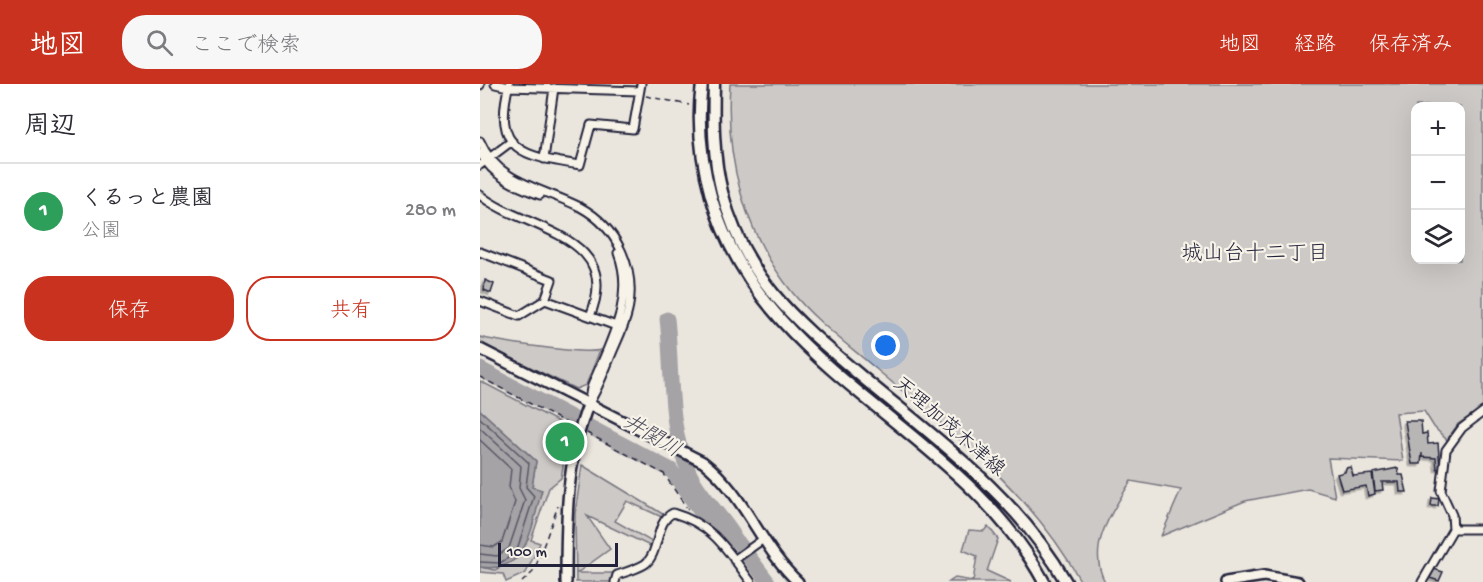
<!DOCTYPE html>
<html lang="ja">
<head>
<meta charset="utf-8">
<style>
	body { margin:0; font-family:"Gochi Hand","Klee One",sans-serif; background:#f7f7f7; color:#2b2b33 }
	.controls { position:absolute; right:18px; top:18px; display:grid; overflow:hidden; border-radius:12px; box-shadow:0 6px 24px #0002 }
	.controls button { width:54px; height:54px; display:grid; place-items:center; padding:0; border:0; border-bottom:2px solid #e1e1e2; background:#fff; color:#2b2b33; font:30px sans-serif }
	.scale { position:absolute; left:18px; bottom:15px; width:120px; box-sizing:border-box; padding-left:6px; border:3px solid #22223b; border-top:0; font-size:16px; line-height:21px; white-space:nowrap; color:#22223b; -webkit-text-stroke:4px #f7f3e8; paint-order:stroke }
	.you { position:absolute; left:406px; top:262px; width:21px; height:21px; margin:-15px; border:4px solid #fff; border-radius:50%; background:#1a73e8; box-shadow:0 0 0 9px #1a73e833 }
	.badge { display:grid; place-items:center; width:39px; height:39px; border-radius:50%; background:#c8321e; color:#fff; font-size:20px; font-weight:700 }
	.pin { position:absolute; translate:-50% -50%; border:3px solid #fff; box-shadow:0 2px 6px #0006 }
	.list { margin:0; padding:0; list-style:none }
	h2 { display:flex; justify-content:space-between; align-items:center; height:78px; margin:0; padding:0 24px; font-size:26px }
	h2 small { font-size:20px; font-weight:400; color:#7c7c81 }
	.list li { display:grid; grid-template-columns:39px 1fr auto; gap:18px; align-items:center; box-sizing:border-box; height:96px; padding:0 24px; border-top:2px solid #e1e1e2 }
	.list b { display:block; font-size:22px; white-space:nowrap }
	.list p { margin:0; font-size:20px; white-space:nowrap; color:#7c7c81 }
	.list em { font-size:20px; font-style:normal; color:#7c7c81 }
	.actions { display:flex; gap:12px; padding:18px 24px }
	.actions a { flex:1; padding:14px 0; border:2px solid #c8321e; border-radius:24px; text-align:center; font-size:21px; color:#c8321e }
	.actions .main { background:#c8321e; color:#fff }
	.icon { flex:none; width:33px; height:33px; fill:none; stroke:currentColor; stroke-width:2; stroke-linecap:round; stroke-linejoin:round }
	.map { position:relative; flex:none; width:1003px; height:498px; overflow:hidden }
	header { display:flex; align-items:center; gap:36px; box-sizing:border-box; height:84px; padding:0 30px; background:#c8321e; color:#fff }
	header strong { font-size:28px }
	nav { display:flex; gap:33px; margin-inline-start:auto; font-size:21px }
	.search { width:420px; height:54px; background:#f7f7f7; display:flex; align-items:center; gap:15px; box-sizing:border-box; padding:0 21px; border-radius:24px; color:#7c7c81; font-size:22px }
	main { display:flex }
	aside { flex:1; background:#fff }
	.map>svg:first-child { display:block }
	.green { fill:#cdc9c6; stroke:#787680; stroke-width:1.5; fill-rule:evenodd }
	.water { fill:#a6a3a6; stroke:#716f7b; stroke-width:1.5 }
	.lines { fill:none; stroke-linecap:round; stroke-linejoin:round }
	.shore { stroke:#575666; stroke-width:1.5 }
	.river { stroke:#a6a3a6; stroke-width:15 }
	.building { fill:#b8b6b5; stroke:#22223b; stroke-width:1.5; filter:url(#shadow) }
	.minor-casing { stroke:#22223b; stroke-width:11 }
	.tertiary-casing { stroke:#22223b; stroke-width:14 }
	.primary-casing { stroke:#22223b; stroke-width:15 }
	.path { stroke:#22223b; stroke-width:1.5; stroke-dasharray:6 4.5; stroke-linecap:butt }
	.minor { stroke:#f7f3e8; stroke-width:7 }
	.tertiary { stroke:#f7f3e8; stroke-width:9 }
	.primary { stroke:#f7f3e8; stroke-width:10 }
	.labels { text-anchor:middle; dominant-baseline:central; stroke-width:4.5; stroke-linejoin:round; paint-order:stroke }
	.street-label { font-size:20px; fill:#22223b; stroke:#f7f3e8 }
	.neighbourhood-label { font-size:21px; fill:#22223b; stroke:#f7f3e8 }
	.water-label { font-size:21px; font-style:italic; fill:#504f60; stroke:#f7f3e8 }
</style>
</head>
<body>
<header>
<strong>地図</strong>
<div class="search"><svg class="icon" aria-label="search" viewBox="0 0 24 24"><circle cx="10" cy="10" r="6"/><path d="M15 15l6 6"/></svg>ここで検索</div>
<nav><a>地図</a><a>経路</a><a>保存済み</a></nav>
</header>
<main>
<aside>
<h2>周辺<small></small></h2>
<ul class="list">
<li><span class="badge" style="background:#2e9e5b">1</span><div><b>くるっと農園</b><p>公園</p></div><em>280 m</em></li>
</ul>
<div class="actions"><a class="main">保存</a><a>共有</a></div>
</aside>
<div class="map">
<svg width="1003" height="498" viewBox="0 0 1003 498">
	<defs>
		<filter id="shadow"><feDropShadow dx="-2.5" dy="2.5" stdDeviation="0" flood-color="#0004"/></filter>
	</defs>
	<rect width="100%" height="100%" fill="#eae6de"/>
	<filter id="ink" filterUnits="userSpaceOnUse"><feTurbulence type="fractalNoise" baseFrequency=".0167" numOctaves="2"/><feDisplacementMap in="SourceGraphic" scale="12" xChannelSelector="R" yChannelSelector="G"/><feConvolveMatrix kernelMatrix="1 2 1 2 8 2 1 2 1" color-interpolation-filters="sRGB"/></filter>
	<g filter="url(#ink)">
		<path class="green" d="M250,0H1003V324L978,340L967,356L954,343L944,327L916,329L923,377L848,374L855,413L828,405L765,417L681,452L701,406L651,397C632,428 606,462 625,498H601C551,407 473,350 395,284C367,260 335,237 312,208C264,148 245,76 250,0ZM936,22H980V176H936Z
			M0,253C19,258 107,271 120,266L106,301L96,305L0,259Z
			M0,297L90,344L81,394L69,404L51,456L60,459L46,489L26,498L23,490L0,488V483L15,486L41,472L56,427L52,403L56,377L0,326Z
			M102,381L186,432L184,434L147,417L135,437L174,459L172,463L107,432L130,465L97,489H134L131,498H96L95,430Z
			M508,442L518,455L507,487L531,498H469L475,494L493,497L497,472L483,466L489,446L504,447Z"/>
		<path class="water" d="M0,326L56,377L52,403L62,406C51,442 49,491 0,483Z"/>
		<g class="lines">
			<path class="shore" d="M0,334L49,379L46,403L54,412L36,469L20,479L0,478
				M0,344L41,382L39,404L45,416L29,464L17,472L0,470
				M0,356L31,385L29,403L35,418L22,458L14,463L0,461"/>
			<path class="river" d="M187,235C193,286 187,344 210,390C221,412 240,430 253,450
				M0,285L191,386L227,437L258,458L288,498"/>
		</g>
		<path class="building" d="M5,196L14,200L11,209L4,206Z
			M925,337H941L942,350L947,349L948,360L958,359L960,385H957L956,374L942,373V369L941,380H932Z
			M871,383L873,392L892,390L895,410L888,412L886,402L862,406L857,390L865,388L866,384Z
			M918,384L919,391H923L927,408H920L919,398H902L903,406L895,407L893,389Z
			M952,414L959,415L958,422H951Z
			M954,485L963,488L959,497L950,494Z"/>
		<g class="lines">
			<defs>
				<path id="minor" d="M15,0L28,3L159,7
					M29,0C12,68 43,72 100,81L111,41L153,45L161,0
					M0,1V0
					M0,57C18,100 63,104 100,123C137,143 157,185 148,227C145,241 138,255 132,269C125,286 119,303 109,319
					M0,69C14,93 35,102 60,111
					M64,75L74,4
					M0,81L32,57
					M0,111C42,146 145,150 110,232
					M0,168L72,196L65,216L39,232L0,217
					M65,216L139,243
					M109,316L111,304C128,261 156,216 138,169
					M973,445H1003
					M254,476L282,456
					M135,498L137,491C146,488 157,485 165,480C180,469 175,437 193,429C234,441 247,466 271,498
					M942,498L973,445L972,431L961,407L966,366L982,344L1003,328"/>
				<path id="tertiary" d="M0,265L223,378C265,410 280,463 318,498
					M86,498C86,438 86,375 109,319
					M746,498L784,492L818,498"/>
				<path id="primary" d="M222,0C217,37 221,76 231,112C282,292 480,341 564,498
					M234,0C233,37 233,73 242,108C265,196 316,237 382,293C455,354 538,413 586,498"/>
			</defs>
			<use href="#minor" class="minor-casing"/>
			<use href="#tertiary" class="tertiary-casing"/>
			<use href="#primary" class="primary-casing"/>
			<path class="path" d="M166,12L209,21
				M0,293L92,342
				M107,349L184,390L208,426
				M42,498L53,488L57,479L78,422"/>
			<use href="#minor" class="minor"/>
			<use href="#tertiary" class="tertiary"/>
			<use href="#primary" class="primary"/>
		</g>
	</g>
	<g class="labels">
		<g class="street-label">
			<text transform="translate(468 344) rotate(41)">天理加茂木津線</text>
		</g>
		<g class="neighbourhood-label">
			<text x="775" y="171">城山台十二丁目</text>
		</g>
		<g class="water-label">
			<text transform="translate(171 354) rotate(31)">井関川</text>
		</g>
	</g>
</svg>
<div class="controls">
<button>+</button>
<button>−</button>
<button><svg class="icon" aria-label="layers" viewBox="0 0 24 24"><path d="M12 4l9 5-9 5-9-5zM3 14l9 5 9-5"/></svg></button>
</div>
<div class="scale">100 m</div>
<div class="you"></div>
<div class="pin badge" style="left:85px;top:358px;background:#2e9e5b">1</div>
</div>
</main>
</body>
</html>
